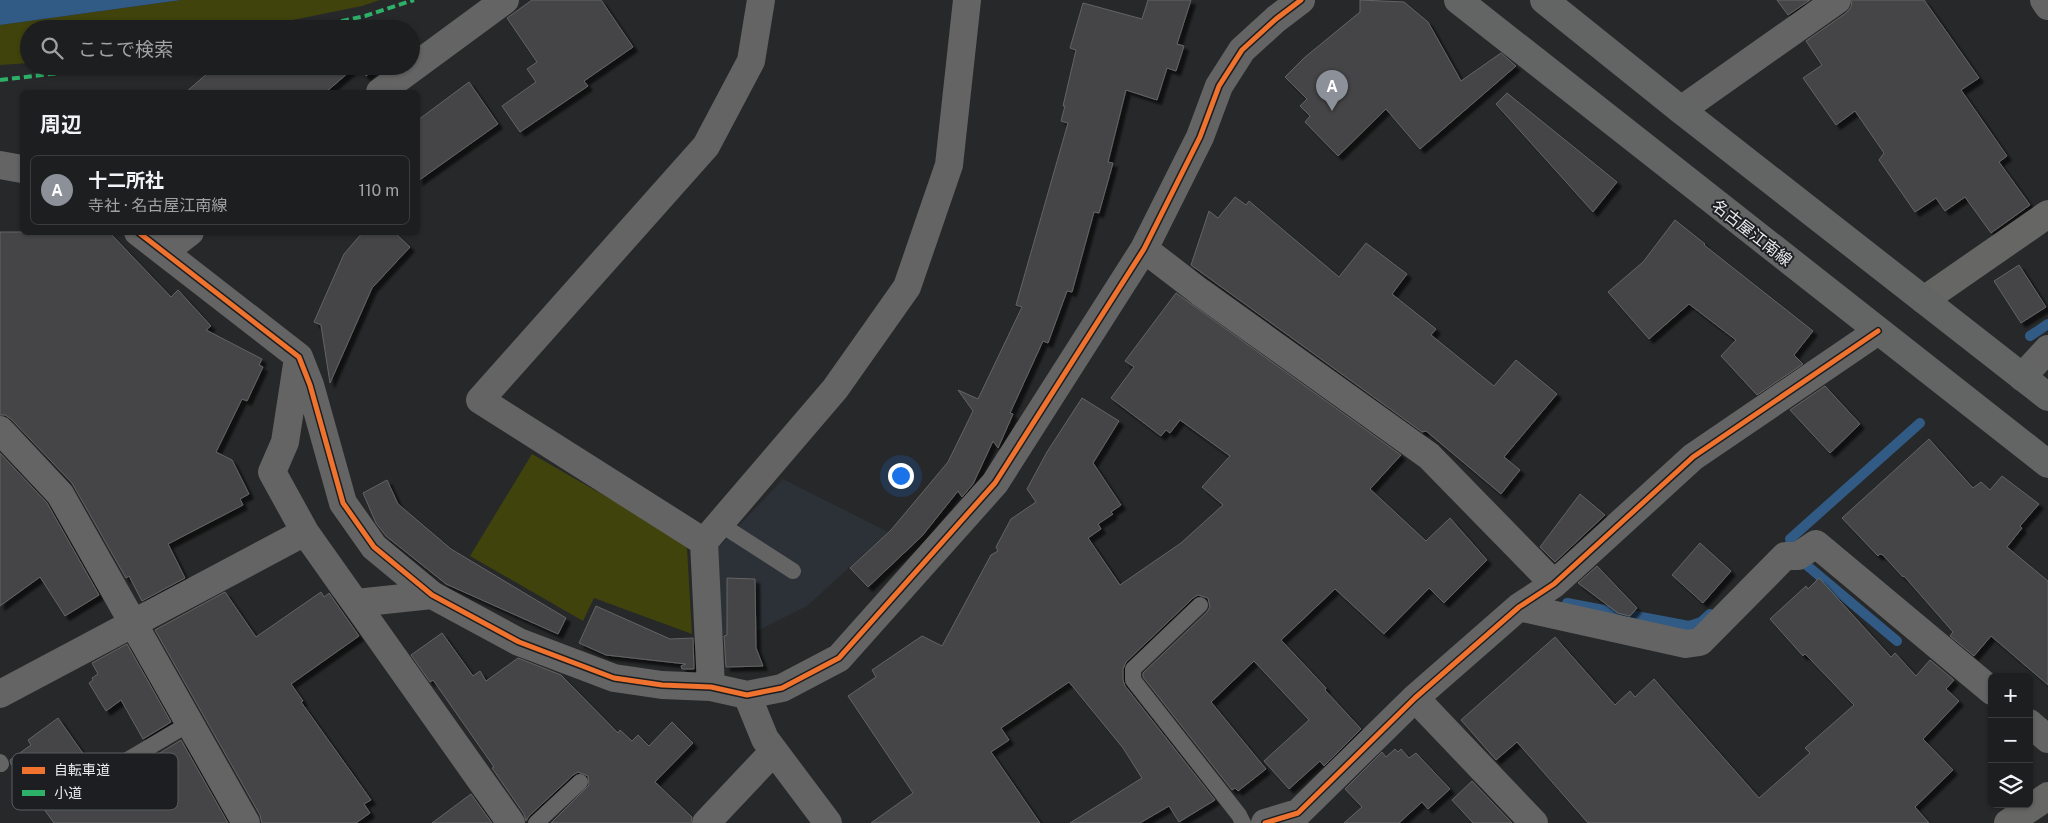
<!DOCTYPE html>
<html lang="ja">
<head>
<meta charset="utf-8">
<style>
	body { margin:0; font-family:"Public Sans","Noto Sans JP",sans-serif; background:#252728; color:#f1f3f6 }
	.controls { position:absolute; right:15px; bottom:15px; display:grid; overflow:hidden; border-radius:8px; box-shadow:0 1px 4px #0004 }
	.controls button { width:45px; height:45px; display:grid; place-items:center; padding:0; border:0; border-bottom:1px solid #3b3c3d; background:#1d1e1f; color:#f1f3f6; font:25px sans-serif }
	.you { position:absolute; left:900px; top:475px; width:18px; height:18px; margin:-12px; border:4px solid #fff; border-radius:50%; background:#1a73e8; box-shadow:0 0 0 8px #1a73e833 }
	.badge { display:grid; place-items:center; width:32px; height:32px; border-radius:50%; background:#8c9099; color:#fff; font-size:16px; font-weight:700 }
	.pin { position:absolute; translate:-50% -41px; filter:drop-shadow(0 1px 2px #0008) }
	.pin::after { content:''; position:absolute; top:26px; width:18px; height:15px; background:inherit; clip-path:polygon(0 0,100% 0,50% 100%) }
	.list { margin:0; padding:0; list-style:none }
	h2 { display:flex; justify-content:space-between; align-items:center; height:65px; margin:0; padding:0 20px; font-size:21px }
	h2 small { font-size:16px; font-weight:400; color:#a0a2a4 }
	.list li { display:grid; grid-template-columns:32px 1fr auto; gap:15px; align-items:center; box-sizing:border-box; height:70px; margin:0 10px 10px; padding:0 10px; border:1px solid #3b3c3d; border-radius:8px }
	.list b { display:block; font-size:19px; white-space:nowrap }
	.list p { margin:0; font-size:16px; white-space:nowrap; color:#a0a2a4 }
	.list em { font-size:16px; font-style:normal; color:#a0a2a4 }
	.icon { flex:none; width:28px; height:28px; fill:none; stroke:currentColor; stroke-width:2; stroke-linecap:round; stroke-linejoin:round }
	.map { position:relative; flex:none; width:2048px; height:823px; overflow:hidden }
	.search { position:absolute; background:#1d1e1f; box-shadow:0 1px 4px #0004; left:20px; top:20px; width:400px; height:55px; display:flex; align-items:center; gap:12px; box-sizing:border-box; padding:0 18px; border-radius:28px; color:#a0a2a4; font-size:19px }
	.panel { position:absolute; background:#1d1e1f; box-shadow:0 1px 4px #0004; left:20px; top:90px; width:400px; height:145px; border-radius:8px }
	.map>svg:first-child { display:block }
	.built { fill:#2b3137 }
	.green { fill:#41430c }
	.water { fill:#315b85 }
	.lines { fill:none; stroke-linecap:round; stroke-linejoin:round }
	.stream { stroke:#315b85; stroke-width:10 }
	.building { fill:#444546; stroke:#636465; filter:url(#shadow) }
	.service { stroke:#636463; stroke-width:16 }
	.minor { stroke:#636463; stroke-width:28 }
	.secondary { stroke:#666665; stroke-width:28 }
	.primary { stroke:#636464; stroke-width:28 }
	.quiet { stroke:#2db169; stroke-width:4; stroke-dasharray:8 4; stroke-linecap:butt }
	.cycleway-casing { stroke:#1c1e21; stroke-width:8 }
	.cycleway { stroke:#ef722f; stroke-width:5 }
	.labels { text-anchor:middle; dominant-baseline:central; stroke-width:4; stroke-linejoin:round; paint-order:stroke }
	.street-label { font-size:16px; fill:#eaebed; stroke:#1c1e21 }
	.key { fill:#1c1e21; stroke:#5a5c5e; stroke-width:1 }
	.key-label { font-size:14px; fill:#eaebed }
</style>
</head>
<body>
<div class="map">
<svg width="2048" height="823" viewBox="0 0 2048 823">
	<defs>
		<filter id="shadow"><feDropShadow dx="4.5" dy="4.5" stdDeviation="1" flood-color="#0009"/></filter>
	</defs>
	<rect width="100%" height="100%" fill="#272829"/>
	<path class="built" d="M783,479L888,532L807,606L753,633L720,635L716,550Z"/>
	<path class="green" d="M181,0H380L362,6L248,29H29V63L0,65V25Z
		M532,454L680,539L687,548L692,634L594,598L583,621L470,556Z"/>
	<path class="water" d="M0,0H181L0,25Z"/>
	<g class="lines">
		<path class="stream" d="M2030,336L2048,324
			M1790,539L1920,423
			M1804,563L1897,641
			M1567,603L1689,626L1701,622L1710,614"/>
	</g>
	<path class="building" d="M532,0H601L633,47L584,81L588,86L520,132L502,106L536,82L527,69L537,62L507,18Z
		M1148,0H1191L1177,44L1184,46L1176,71L1167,68L1157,100L1126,90L1108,162L1113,163L1099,213L1094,212L1072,292L1067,291L1048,343L1043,341L1010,413L1013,414L998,448L993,441L973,484L962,497L958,491L922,536L868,587L850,568L891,530L948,462L973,411L958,390L978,399L1022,307L1016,305L1068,123L1061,121L1065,106H1063L1076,50L1070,48L1083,3L1142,19Z
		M1360,0L1404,2L1428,22L1461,81L1501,53L1516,66L1420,149L1386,109L1338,156L1305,122L1310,116L1300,106L1307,99L1285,77L1304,58L1360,12Z
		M1777,0H1810L1788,15Z
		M1852,0H1924L1979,78L1961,90L2007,156L1999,162L2030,205L1991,233L1965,197L1945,211L1936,198L1915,212L1879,160L1884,153L1855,111L1836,125L1803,78L1822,65L1806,41L1846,13L1851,7Z
		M216,66H356L326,92H186Z
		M357,66H378L366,76Z
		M469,82L498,124L418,181V120Z
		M1507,93L1617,182L1593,212L1496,104Z
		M1235,197L1246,205L1249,201L1339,277L1366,243L1407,274L1392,294L1436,329L1431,335L1494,386L1516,360L1557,394L1504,457L1520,470L1501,494L1426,431L1422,432L1191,265L1209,211L1218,218Z
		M1675,220L1705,244L1704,245L1813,331L1794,355L1803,364L1757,395L1721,356L1736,340L1689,304L1649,339L1608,292L1643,262Z
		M0,232H109L171,297L178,290L211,326L206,330L262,359L259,365L263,367L247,401L242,399L216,452L232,460L249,494L240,499L243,505L168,544L185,578L142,601L129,576L126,578L72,483L11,419L5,415H0Z
		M363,232H394L410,247L372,288L330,383L321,325L314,322L344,254Z
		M2019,265L2046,307L2021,323L1994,281Z
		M1176,293L1401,455L1370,489L1426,541L1450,518L1487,560L1444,603L1429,588L1384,634L1335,589L1281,640L1326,688L1325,690L1361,729L1324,766L1320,761L1289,789L1264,761L1309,720L1254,661L1211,702L1266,769L1238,791L1235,788L1232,790L1143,677V673L1207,612L1210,607L1208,598L1198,595L1193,598L1126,662L1123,669V680L1125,686L1215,800L1179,822L1169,806L1140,823H1070L1142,778L1123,748L1069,682L1001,728L1009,740L991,752L1040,823H871L913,793L848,696L876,677L872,670L922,636L942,646L991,555L998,551L996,547L1011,519L1036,502L1027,489L1047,452L1082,398L1119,421L1093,463L1121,505L1111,512L1113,514L1098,524L1101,529L1088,538L1120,585L1181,543L1223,505L1202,487L1230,456L1180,420L1170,433L1166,430L1161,436L1111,398L1134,367L1125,361Z
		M1825,386L1860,424L1830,453L1790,410Z
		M1929,439L1973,488L1981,482L1990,490L2002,476L2039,504L2020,526L2022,528L2007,547L2048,581V685L1991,636L1974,656L1950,636L1953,632L1904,576L1903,577L1883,555L1880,554L1878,556L1842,518Z
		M0,453L47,503L99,595L65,616L40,577L0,606Z
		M387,480L398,504L451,549L566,618L558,634L446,584L386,536L376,523L363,493Z
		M1580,494L1605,515L1555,562L1540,547Z
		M1700,543L1731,571L1703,603L1672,575Z
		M1597,566L1637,608L1630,616L1618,613L1578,583Z
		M727,578L755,579L756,648L763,666L726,667L724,636L727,635Z
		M1819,578L1891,657L1895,653L1916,676L1930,660L1954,680L1946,689L1959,701L1923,739L1953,770L1915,807L1929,823H1588L1517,742L1496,760L1461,720L1555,637L1615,705L1630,691L1635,697L1654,679L1759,798L1810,753L1805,748L1854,705L1811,660L1805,654L1803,656L1770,619L1806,586L1808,589Z
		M225,592L256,637L321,592L324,597L329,593L359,636L291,684L303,701L301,702L371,800L364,804L370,813L356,823H262L260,815L155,630Z
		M596,606L670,639L693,638L694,669H682L681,666L686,664L606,655L579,643Z
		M442,633L473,676L480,671L486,681L518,658L561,675L618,733L620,730L632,741L638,735L649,746L672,722L693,743L655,782L692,817L691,823H551L589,785L588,776L578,772L573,775L529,816L526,821L524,814L492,768L494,767L433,680L430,682L411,655Z
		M127,644L171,722L143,739L121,700L106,711L89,683L93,680L92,678L98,674L92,663Z
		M58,718L94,769L92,775L94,780L98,784H105L106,786L181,740L228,823H54L11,764L10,760L31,745L28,740Z
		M1395,749L1398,752L1401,749L1409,758L1416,753L1450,789L1428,809L1422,802L1399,823H1344L1362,807L1345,789L1382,752L1386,757Z
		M1472,781L1512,823H1473L1452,800Z
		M471,794L492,823H432Z"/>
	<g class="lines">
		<path class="service" d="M720,524L793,571
			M1200,605L1133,669V680L1239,815L1243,823
			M0,762L1,764
			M102,775L190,723
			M536,823L580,782"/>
		<path class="minor" d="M2044,0L2048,6
			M380,92L505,0
			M1681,110L1837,0
			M0,165L22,169
			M138,232L299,357L310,385L343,503L374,547L432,595L519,642L614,678L662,685L711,687L747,695L782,688L839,658L995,483L1144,249L1200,137L1219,86L1242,50L1276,19L1301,0
			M1144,249L1200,292L1429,456L1554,584
			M164,252L190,232
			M298,358L285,442L272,472L305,532L511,823
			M2022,377L2048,349
			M0,430L60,494L246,823
			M704,542L480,400L706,146L751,61L761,0
			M356,603L432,595
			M1519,607L1686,644L1700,642L1785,556H1798L1816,544L1992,691
			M711,687L704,542L835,389L907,287L949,165L967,0
			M0,694L305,532
			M747,695L765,739L828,823
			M1415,698L1534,823
			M2029,723L2048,739
			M706,823L774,751
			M1265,823L1298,813L1415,698L1519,607L1554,584L1693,457L1878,331"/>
		<path class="secondary" d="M1924,300L2048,214
			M2008,823L2048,796"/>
		<path class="primary" d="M1458,0L2048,464
			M1544,0L1681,110L2048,397"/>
		<path class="quiet" d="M306,29L365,16L414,0
			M0,80L118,66"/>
		<defs>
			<path id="cycleway" d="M138,232L299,357L310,385L343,503L374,547L432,595L519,642L614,678L662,685L711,687L747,695L782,688L839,658L995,483L1144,249L1200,137L1219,86L1242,50L1276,19L1301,0
				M1265,823L1298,813L1415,698L1519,607L1554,584L1693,457L1878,331"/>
		</defs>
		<use href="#cycleway" class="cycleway-casing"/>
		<use href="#cycleway" class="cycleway"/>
	</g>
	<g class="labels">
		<g class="street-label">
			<text transform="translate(1752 233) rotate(38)">名古屋江南線</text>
		</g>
	</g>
	<rect x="12" y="753" width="166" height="57" rx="8" class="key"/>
	<rect x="22" y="767" width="23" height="7" fill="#ef722f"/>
	<rect x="22" y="790" width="23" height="6" fill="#2db169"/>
	<g class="key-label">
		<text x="54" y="775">自転車道</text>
		<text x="54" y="798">小道</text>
	</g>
</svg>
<div class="controls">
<button>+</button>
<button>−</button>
<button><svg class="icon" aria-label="layers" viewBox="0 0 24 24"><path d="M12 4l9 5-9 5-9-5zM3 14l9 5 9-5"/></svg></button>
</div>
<div class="you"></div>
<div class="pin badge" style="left:1332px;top:111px">A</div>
<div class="search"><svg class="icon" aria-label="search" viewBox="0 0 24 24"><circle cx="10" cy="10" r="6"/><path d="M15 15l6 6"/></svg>ここで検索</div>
<section class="panel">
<h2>周辺<small></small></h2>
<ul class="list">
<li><span class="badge">A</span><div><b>十二所社</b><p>寺社 · 名古屋江南線</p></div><em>110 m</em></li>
</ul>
</section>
</div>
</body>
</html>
